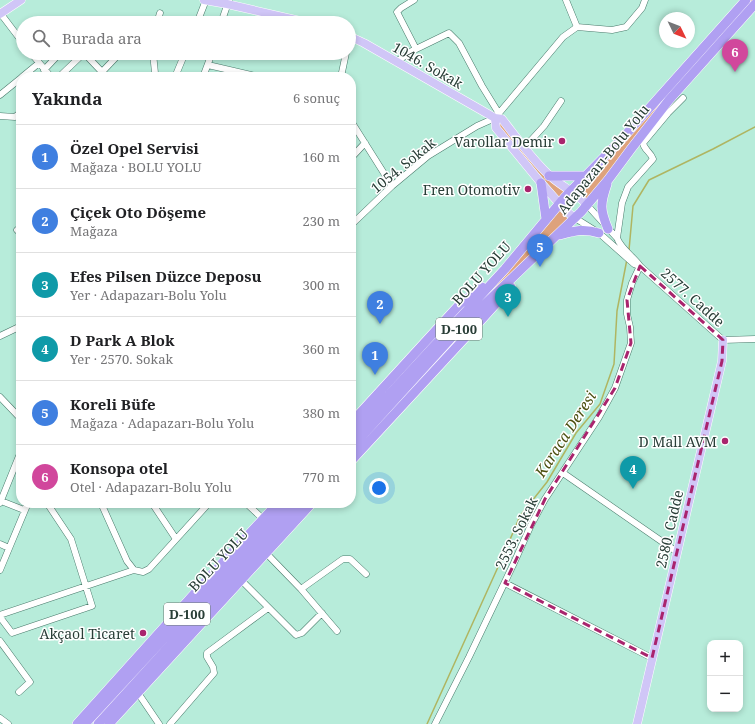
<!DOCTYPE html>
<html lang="tr">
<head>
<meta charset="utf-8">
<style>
	body { margin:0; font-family:"Noto Serif",serif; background:#f2f2f2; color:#202124 }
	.controls { position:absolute; right:12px; bottom:12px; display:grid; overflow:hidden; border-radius:8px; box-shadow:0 2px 6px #0003 }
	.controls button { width:36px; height:36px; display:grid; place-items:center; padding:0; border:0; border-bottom:1px solid #e0e0e0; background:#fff; color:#202124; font:20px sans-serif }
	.compass { position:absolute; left:659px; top:12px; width:36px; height:36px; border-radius:50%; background:#fff; box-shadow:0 2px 6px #0003; rotate:133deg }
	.you { position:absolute; left:379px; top:488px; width:14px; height:14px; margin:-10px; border:3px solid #fff; border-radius:50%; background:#1a73e8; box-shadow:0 0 0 6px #1a73e833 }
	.badge { display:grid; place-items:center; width:26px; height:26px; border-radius:50%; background:#a9246d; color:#fff; font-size:13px; font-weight:700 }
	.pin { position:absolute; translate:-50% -33px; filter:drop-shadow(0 1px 2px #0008) }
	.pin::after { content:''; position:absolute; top:21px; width:14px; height:12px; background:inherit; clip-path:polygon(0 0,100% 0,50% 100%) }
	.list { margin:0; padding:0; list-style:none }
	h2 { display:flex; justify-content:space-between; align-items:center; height:52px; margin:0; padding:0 16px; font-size:17px }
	h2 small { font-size:13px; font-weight:400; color:#757577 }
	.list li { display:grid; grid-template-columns:26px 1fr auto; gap:12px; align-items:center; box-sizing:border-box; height:64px; padding:0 16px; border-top:1px solid #e0e0e0 }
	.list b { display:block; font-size:15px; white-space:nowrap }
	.list p { margin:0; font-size:13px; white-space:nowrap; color:#757577 }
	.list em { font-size:13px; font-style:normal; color:#757577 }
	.icon { flex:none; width:22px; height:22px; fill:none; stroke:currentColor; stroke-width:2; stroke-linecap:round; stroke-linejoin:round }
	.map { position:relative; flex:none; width:755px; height:724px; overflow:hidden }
	.search { position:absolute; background:#fff; box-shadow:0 2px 6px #0003; left:16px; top:16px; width:340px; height:44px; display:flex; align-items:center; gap:10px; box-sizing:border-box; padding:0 14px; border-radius:22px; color:#757577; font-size:15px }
	.panel { position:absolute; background:#fff; box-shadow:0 2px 6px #0003; left:16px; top:72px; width:340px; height:436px; border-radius:16px }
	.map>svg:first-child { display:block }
	.green { fill:#dea27c }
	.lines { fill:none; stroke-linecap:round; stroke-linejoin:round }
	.stream { stroke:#afb561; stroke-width:1.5 }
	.minor-casing { stroke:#497a6b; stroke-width:7 }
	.major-casing { stroke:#fff; stroke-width:9 }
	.highway-casing { stroke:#fff; stroke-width:10 }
	.minor { stroke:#fff; stroke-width:6 }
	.major { stroke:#d0c6f7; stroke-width:8 }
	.highway { stroke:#b0a0f2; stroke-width:9 }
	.marked { fill:none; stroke:#a9246d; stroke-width:3; stroke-dasharray:8 5; stroke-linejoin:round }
	.poi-dot { fill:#a9246d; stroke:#fff; stroke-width:1.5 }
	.labels { text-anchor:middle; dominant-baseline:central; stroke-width:3; stroke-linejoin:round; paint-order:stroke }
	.shield { fill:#fff; stroke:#697873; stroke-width:1 }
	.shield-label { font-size:13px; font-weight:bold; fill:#293e37 }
	.street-label { font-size:14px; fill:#293e37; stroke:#fff }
	.poi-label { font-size:14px; fill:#293e37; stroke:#fff; text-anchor:end }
	.water-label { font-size:15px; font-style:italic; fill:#4d5112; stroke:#fff }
</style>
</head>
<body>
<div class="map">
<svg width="755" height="724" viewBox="0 0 755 724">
	<rect width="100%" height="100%" fill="#b7ecda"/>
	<path class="green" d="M750,0H754L588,200L576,189L680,78Z
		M500,123L565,191L559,197L498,125Z
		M558,209L569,220L473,309Z"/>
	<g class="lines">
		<path class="stream" d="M629,250L633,206L649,180L713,149L755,127
			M427,724L503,556L520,516L547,482L576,433L600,404L614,364L617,311L627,259"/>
		<defs>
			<path id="minor" d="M414,0L401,8L397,12L416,49
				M566,0L577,27
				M1,14L23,43
				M157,23L160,13
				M197,23L206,0
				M221,23L229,0
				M31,53L51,77
				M396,62L412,51L449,33L459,43L482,86L498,112L497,115
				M208,65L260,77
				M44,70L60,53
				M22,77L39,63
				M59,77L84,53L102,72L120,53
				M153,77L155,73L153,53
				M175,77L185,53
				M203,77L212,53
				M341,77L346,53
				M0,95L21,78
				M0,116L15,117L21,112
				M351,121L392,186
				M524,148L544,126L561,101
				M351,158L365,143
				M587,205L617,238C621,249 634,257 640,266L723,340L755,339
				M575,218L599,233L634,264L639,266
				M351,225L392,186L428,156L477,126L495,118L563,37L577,27L612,30L626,27L642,8L645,0
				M17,230L21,234
				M617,238L622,203L628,187L653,159C650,151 644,150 643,143L668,113L683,98
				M0,336L21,326
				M0,397L21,419
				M563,473L677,552
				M1,501L24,510
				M0,503L21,451
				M101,503L127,561L134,570
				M152,503L176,539
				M246,503L263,519
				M0,544L9,548
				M266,553L301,589L337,631
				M0,570L28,503
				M134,570L143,572L149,569L209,503
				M241,580L296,635L302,633L322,613
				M505,583L652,658
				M301,589L343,559H350L366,574
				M0,615L134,570
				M0,617L12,633L92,606L71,539L47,503
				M0,641L30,682L19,692
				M138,693L159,724
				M0,718L8,724
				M170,724L214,673L213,667L207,657V653L268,608
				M435,724L469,657L513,565L531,525L545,499L599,417L615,388L631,343L630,327L627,314V300L632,283L640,266"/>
			<path id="major" d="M204,0L227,4L309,23
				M0,14L21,0
				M349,36L364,43L495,118L502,119C517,138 531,158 548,174C560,186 576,192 587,205
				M495,118L496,128L541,183L566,211L575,218
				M637,724L722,361L723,340"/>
			<path id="highway" d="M549,176H586
				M541,183L546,219
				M607,184C600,204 600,210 608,229
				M559,235C574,231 583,228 599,233
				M351,423L460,304L482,287
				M351,436L505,269L565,197L620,141L746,0
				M351,448L463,325L581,212L608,180L631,149L669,100L755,4
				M351,461L474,328L511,287
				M77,724L212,574L278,503
				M85,724L289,503
				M98,724L300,503
				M109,724L312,503"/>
		</defs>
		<use href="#minor" class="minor-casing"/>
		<use href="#major" class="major-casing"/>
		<use href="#highway" class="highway-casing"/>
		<use href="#minor" class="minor"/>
		<use href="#major" class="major"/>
		<use href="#highway" class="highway"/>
	</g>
	<path class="marked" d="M640,266L723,340L722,361L652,658L505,583L545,499L615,388L631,343L627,300Z"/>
	<g class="poi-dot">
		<circle cx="562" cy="141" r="4"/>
		<circle cx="528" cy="189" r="4"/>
		<circle cx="725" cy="441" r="4"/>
		<circle cx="143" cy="633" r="4"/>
	</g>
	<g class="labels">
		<g class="shield">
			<rect x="436" y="318" width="46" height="22" rx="3"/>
			<rect x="164" y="603" width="46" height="22" rx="3"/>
		</g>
		<g class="shield-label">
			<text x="459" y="329">D-100</text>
			<text x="187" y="614">D-100</text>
		</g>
		<g class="street-label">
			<text transform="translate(428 65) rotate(30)">1046. Sokak</text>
			<text transform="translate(603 159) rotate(-51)">Adapazarı-Bolu Yolu</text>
			<text transform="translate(403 165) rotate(-39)">1054. Sokak</text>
			<text transform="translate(481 273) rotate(-48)">BOLU YOLU</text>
			<text transform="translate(693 297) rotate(42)">2577. Cadde</text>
			<text transform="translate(669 529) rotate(-77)">2580. Cadde</text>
			<text transform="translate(516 533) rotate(-64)">2553. Sokak</text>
			<text transform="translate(218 560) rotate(-47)">BOLU YOLU</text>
		</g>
		<g class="poi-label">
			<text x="554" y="141">Varollar Demir</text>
			<text x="520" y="189">Fren Otomotiv</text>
			<text x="717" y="441">D Mall AVM</text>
			<text x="135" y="633">Akçaol Ticaret</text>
		</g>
		<g class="water-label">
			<text transform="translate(565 434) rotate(-57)">Karaca Deresi</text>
		</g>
	</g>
</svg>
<div class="controls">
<button>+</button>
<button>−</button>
</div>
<svg class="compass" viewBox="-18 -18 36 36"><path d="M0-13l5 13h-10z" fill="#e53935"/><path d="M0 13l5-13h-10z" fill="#757577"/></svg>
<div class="you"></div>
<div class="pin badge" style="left:375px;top:375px;background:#3f7fe0">1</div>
<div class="pin badge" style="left:380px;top:324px;background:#3f7fe0">2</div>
<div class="pin badge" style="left:508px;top:317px;background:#0f9aa8">3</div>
<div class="pin badge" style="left:633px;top:489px;background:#0f9aa8">4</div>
<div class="pin badge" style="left:540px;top:267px;background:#3f7fe0">5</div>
<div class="pin badge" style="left:735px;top:72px;background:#d1479c">6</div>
<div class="search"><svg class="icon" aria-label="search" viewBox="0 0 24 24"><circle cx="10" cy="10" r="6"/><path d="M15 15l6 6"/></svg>Burada ara</div>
<section class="panel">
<h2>Yakında<small>6 sonuç</small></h2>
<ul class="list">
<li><span class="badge" style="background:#3f7fe0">1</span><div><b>Özel Opel Servisi</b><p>Mağaza · BOLU YOLU</p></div><em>160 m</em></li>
<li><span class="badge" style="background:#3f7fe0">2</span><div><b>Çiçek Oto Döşeme</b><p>Mağaza</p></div><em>230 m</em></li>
<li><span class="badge" style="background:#0f9aa8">3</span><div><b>Efes Pilsen Düzce Deposu</b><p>Yer · Adapazarı-Bolu Yolu</p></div><em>300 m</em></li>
<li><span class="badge" style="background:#0f9aa8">4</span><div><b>D Park A Blok</b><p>Yer · 2570. Sokak</p></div><em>360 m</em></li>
<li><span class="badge" style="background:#3f7fe0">5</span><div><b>Koreli Büfe</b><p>Mağaza · Adapazarı-Bolu Yolu</p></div><em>380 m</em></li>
<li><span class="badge" style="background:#d1479c">6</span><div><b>Konsopa otel</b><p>Otel · Adapazarı-Bolu Yolu</p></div><em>770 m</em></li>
</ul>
</section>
</div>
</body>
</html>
